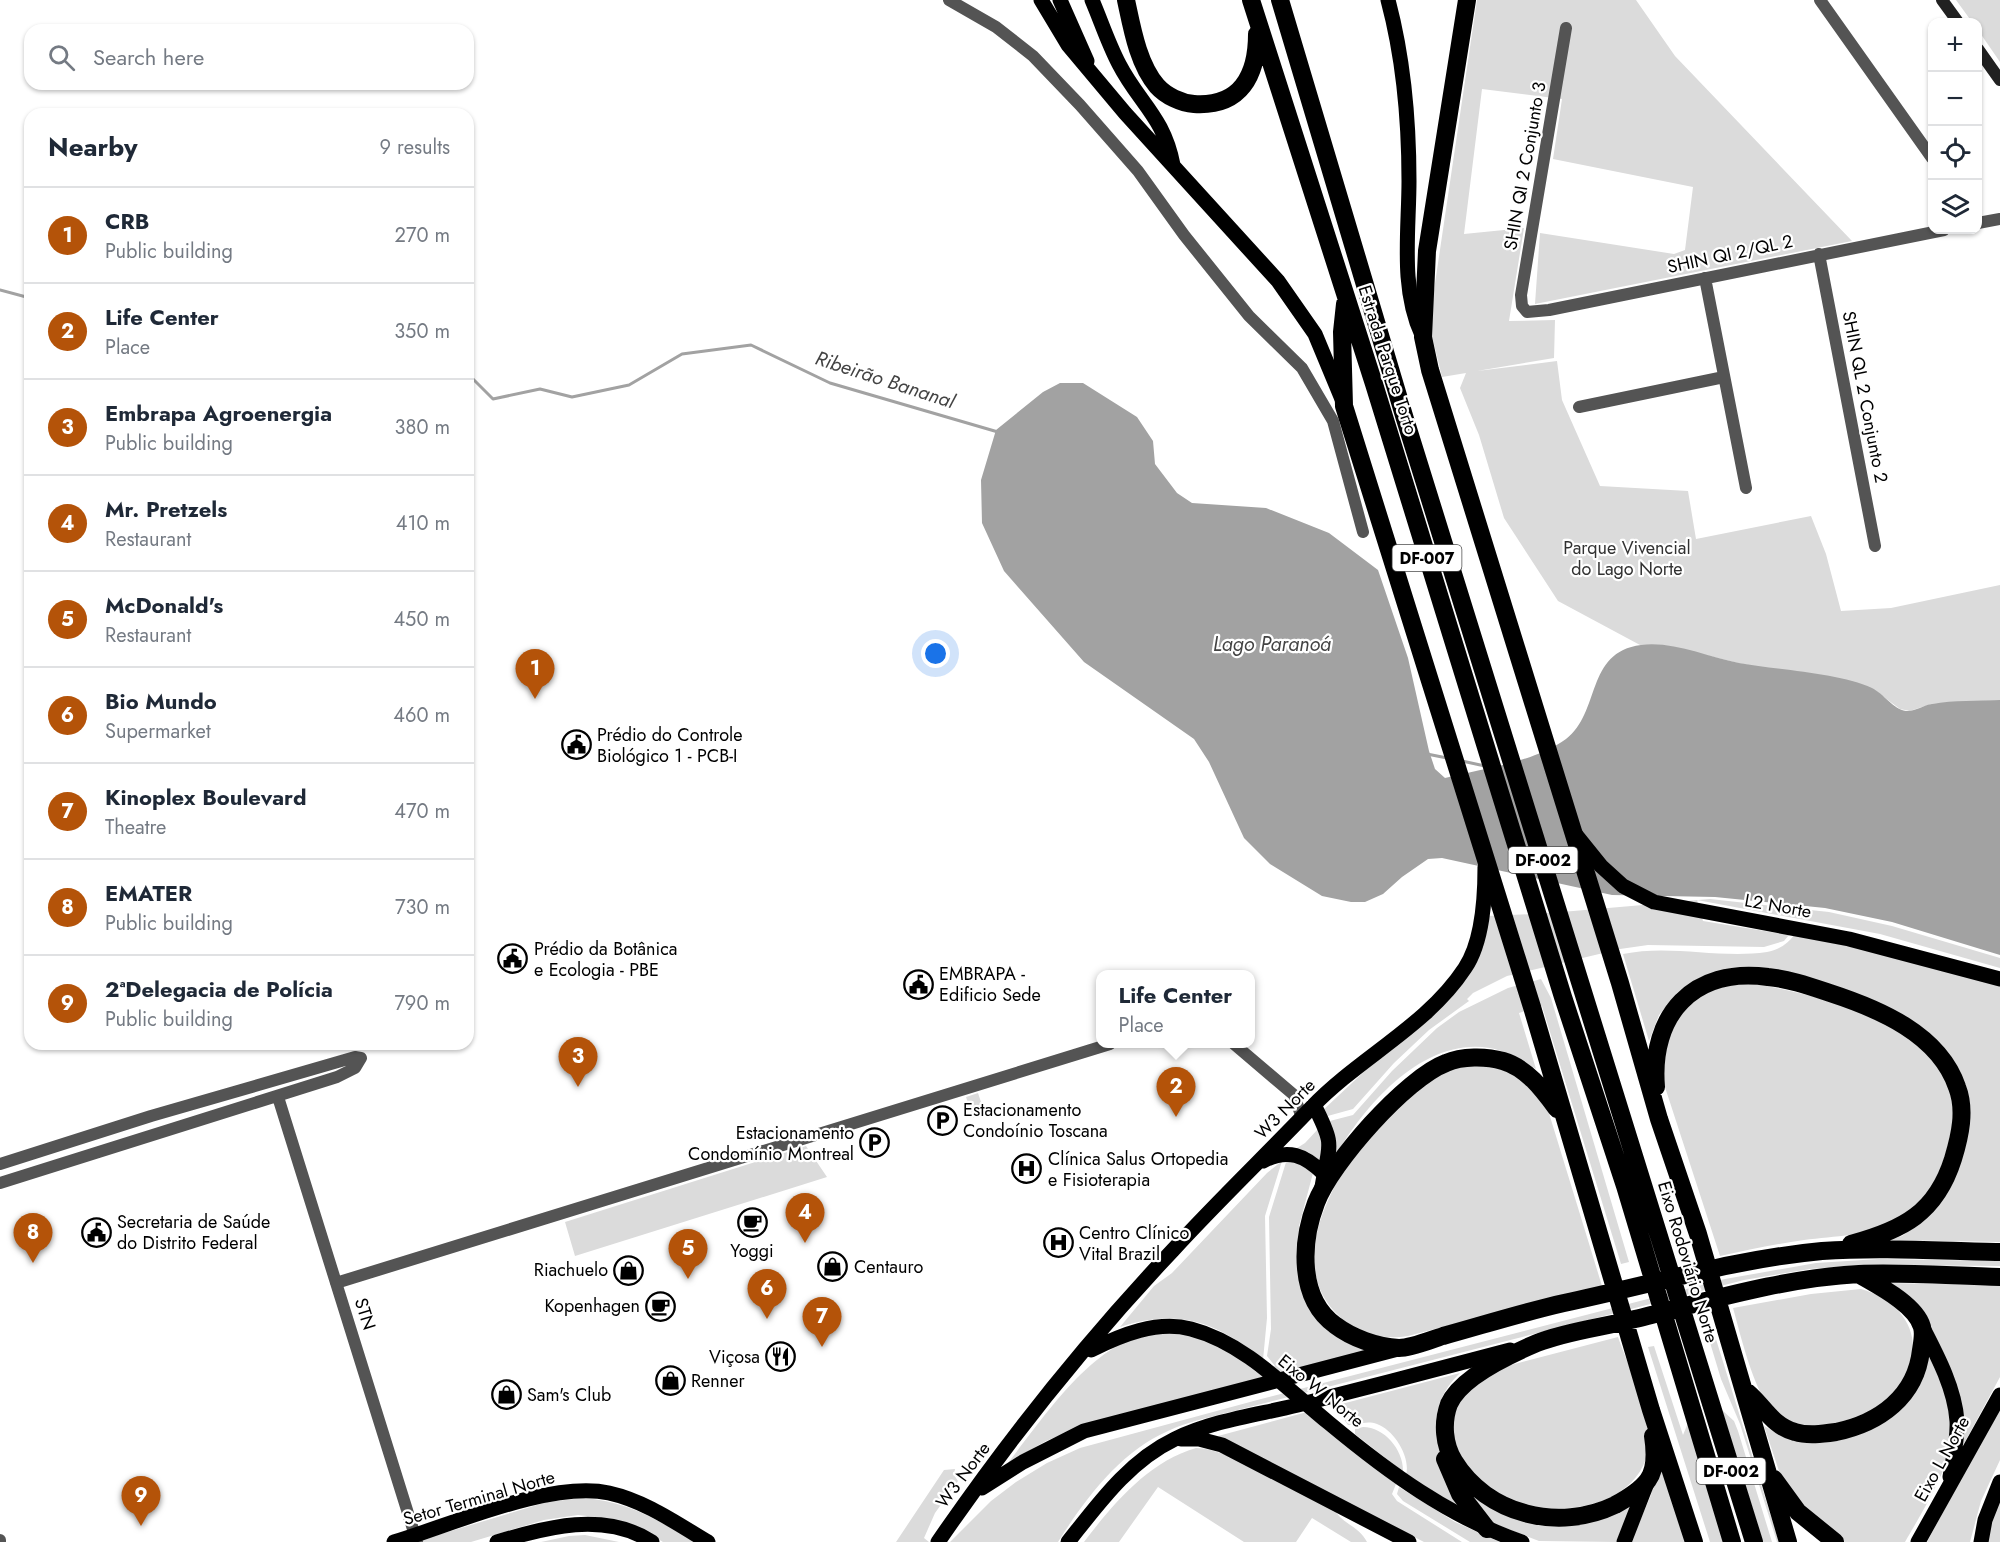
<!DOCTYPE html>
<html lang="en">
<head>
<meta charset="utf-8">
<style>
	body { margin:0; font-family:Jost,sans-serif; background:#f6f6f7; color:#1f2937 }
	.controls { position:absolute; right:18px; top:18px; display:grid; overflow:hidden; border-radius:12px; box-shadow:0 2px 4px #0004 }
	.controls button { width:54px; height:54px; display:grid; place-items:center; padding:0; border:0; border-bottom:2px solid #e0e1e3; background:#fff; color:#1f2937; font:30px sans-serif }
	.you { position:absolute; left:936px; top:654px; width:21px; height:21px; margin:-15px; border:4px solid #fff; border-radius:50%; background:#1a73e8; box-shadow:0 0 0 9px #1a73e833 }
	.badge { display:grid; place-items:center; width:39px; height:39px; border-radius:50%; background:#b45309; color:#fff; font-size:20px; font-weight:700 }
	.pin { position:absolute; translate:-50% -50px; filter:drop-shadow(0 2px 3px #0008) }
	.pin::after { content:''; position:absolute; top:32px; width:21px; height:18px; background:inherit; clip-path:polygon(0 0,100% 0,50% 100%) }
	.popup { position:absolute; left:1096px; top:970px; width:159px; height:78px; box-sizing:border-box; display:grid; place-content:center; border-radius:12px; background:#fff; filter:drop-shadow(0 2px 4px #0005); font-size:20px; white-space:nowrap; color:#747a83 }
	.popup b { font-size:22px; color:#1f2937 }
	.popup::after { content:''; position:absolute; left:50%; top:100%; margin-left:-12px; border:12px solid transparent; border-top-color:#fff }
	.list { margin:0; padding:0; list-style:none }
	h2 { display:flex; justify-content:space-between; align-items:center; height:78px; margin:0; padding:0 24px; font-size:26px }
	h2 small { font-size:20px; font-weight:400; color:#747a83 }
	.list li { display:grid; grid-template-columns:39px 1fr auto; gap:18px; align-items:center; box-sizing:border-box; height:96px; padding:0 24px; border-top:2px solid #e0e1e3 }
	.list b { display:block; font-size:22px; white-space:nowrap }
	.list p { margin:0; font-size:20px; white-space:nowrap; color:#747a83 }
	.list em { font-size:20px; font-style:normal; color:#747a83 }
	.icon { flex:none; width:33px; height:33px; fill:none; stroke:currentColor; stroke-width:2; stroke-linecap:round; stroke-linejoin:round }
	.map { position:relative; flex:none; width:2000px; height:1542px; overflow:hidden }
	.search { position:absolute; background:#fff; box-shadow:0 2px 4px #0004; left:24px; top:24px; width:450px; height:66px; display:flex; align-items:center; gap:15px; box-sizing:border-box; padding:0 21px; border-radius:18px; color:#747a83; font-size:22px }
	.panel { position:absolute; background:#fff; box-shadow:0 2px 4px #0004; left:24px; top:108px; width:450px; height:942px; border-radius:18px }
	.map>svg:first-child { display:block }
	.green { fill:#dbdbdb }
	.water { fill:#a2a2a2 }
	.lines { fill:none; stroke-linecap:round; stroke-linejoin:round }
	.stream { stroke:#a2a2a2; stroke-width:3 }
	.street { stroke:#545454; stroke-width:12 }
	.secondary { stroke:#212121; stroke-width:12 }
	.primary { stroke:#000; stroke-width:15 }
	.highway { stroke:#000; stroke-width:18 }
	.labels { text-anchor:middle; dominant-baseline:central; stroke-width:4.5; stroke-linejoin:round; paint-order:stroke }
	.shield { fill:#fff; stroke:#4c4c4c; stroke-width:1.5 }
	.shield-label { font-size:16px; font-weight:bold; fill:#000 }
	.street-label { font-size:18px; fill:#000; stroke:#fff }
	.park-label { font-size:18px; fill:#323232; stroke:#fff }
	.poi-label { font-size:18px; fill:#000; stroke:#fff; text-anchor:start }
	.water-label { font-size:20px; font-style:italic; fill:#434343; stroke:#fff }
</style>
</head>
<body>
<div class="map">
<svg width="2000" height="1542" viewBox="0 0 2000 1542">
	<rect width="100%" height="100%" fill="#fff"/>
	<path class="green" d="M1477,0H1636L1675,56L1852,241L1535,304L1540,233L1674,254L1685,250L1693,187L1553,159L1562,99L1482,89L1464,234L1524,228L1509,321L1555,320L1554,358L1477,371L1557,361L1562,400L1600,486L1688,491L1696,539L1811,516L1826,554L1841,611L1891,608L2000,585V700L1931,704L1910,711L1900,709L1873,689L1738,663L1669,646L1640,645L1558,601L1504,518L1479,435L1460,388L1466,373L1442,377L1429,324Z
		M1956,0H2000V62L1978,30V22H1972Z
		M1710,899L1829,912L1892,926L2000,958V968L1880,934L1697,900L1703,921L1789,935L1784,941L1764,947L1648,945L1620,949L1507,976L1473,993L1467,999L1469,1001L1429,1030L1394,1063L1353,1109L1324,1117L1321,1112L1369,1067L1436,1013L1486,916C1561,914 1635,905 1710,899Z
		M1794,935L1868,950L2000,986V1242L1888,1240L1902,1236L1924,1220L1968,1114L1916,1027L1732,968L1701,977L1677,993L1659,1015L1649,1041L1623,954C1670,944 1719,959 1767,952C1778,950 1788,944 1794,935Z
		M1541,979L1551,998L1629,1262L1621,1264L1542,1006L1519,1013L1536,1069C1522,1061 1507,1051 1490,1048C1422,1036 1362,1108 1333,1160L1326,1122L1353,1115L1392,1071L1437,1028L1459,1012L1508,988Z
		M1747,983C1807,991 1939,1023 1952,1094C1955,1113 1952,1130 1947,1148C1940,1176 1924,1206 1897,1221C1870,1236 1834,1236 1804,1240C1776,1244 1748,1250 1720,1256L1663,1081L1661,1069L1672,1022L1706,990Z
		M1490,1064L1522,1078L1548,1110L1602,1286L1408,1336C1383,1340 1359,1334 1340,1317C1288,1270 1325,1195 1358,1149C1365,1139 1372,1127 1380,1120C1393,1107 1409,1097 1424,1086C1432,1080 1440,1071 1449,1067C1459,1062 1478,1065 1490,1064Z
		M978,1093L985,1114L973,1118L966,1097Z
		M1319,1128L1321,1132L1322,1162L1308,1152L1294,1150L1305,1143Z
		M806,1146L827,1177L575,1256L565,1222Z
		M1295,1158L1313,1173L1299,1226L1309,1303L1385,1348L1075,1429L1046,1441L1008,1463C1075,1376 1141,1273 1256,1372L1275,1366L1267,1356L1271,1329L1269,1217L1287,1159Z
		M1282,1161L1265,1216L1267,1318L1263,1360C1217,1322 1179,1308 1120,1327L1154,1286L1172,1273L1267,1173Z
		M1879,1259L2000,1261V1266L1861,1265L1810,1269L1744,1280L1226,1413C1207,1418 1187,1422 1168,1431C1120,1452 1085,1499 1058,1542H950L991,1501L1016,1482L1047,1463L1080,1448L1261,1399L1725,1279L1816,1263Z
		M1886,1283L2000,1285V1377L1960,1451L1951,1385Z
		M1861,1289C1906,1302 1928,1341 1902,1384C1888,1407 1858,1417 1833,1424C1815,1428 1798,1431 1781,1420C1756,1404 1741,1336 1733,1308L1811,1294Z
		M1711,1334L1715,1336L1779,1542H1777L1740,1424L1721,1379L1708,1336Z
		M1618,1337C1628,1366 1655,1422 1648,1452C1634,1512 1547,1520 1500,1496C1486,1488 1469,1472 1461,1458C1456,1450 1451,1443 1450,1433C1450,1421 1457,1405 1460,1393L1503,1367Z
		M1654,1346L1683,1435L1688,1423L1724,1542H1710L1648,1347Z
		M1927,1352C1937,1375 1952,1401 1953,1427C1955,1461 1922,1512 1905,1542H1845L1819,1526L1782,1480L1764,1426L1786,1438L1870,1429Z
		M1460,1373C1414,1417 1445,1464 1467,1511L1406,1475C1411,1457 1394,1430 1377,1424C1367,1420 1357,1425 1348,1425L1334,1406Z
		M2000,1406V1460L1981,1501L1970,1542H1927Z
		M1722,1410L1734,1421L1738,1431L1772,1542H1763Z
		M1307,1412L1396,1484L1392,1494L1397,1501L1462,1542H1424L1218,1436Z
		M1363,1427C1385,1427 1404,1451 1403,1472L1355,1434V1429Z
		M1196,1448C1228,1448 1302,1492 1334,1509C1342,1524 1359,1526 1367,1542H1351L1312,1518L1296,1542H1244L1158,1487L1119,1542H1084C1113,1504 1148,1462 1196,1448Z
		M1660,1449L1689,1542H1631L1651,1495Z
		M955,1469L954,1475L958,1481L935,1513L924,1538L929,1542H896L944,1470Z
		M1399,1487L1455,1522L1500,1542H1470L1403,1501L1397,1494Z
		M1463,1489L1524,1520L1635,1497L1616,1542L1539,1541L1493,1523Z
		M2000,1493V1542H1985Z
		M583,1498C627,1501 658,1520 695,1542H663L645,1531L613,1519L578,1515L544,1520L471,1542H422L421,1540L547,1502Z
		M585,1535L619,1542H541L569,1536Z"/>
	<path class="water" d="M1060,383H1083L1137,417L1153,441L1155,464L1177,493L1192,503L1266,508L1329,533L1378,570L1408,658L1429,751L1435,769L1445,778C1485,768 1532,763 1566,739C1601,713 1585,652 1641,645C1674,641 1707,657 1739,663C1777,670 1839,673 1872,688C1884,694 1893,709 1906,711C1915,712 1923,705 1932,704C1954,700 1978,701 2000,700V955L1892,922L1825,908L1715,897L1612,895L1442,858L1428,859L1402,877L1383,894L1365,902H1351L1322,896L1270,864L1244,838L1209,762L1194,739L1084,662L1004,571L982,523L981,480L996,430L1043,392Z"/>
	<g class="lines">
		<path class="stream" d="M0,290L30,298
			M468,374L493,399L540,389L572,397L629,385L682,354L751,345L830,383L998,432
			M1427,754L1447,758
			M1462,761L1485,766"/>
		<path class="street" d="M949,0L996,27L1033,56L1080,105L1138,171L1184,235L1249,316L1302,368L1333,421L1363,532
			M1820,0L1932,158
			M1566,28L1521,295L1522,306L1527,312L1549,310L1944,230
			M1978,223L2000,219
			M1819,254L1875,546
			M1705,278L1746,488
			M1579,407L1724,377
			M1234,1044L1294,1095L1302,1118
			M278,1097L417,1542
			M0,1164L151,1116L355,1057L361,1058L355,1068L337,1077L0,1183
			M336,1283L1110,1044
			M0,1540V1542"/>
		<path class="secondary" d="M1942,0L1958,22
			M1978,49L2000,80"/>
		<path class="primary" d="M1041,0L1068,45L1125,113L1278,281L1315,334L1342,399
			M1060,0L1087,61
			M1092,0C1101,21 1108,43 1119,64C1139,103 1164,117 1173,165
			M1388,0C1404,60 1409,119 1409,181C1409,231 1400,288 1422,335
			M1576,835L1601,866L1623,886L1654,902L1849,939L2000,979
			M1314,1105C1336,1148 1329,1143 1322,1187
			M1263,1161C1288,1148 1305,1155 1324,1174
			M1923,1328C1937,1355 1955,1389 1957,1421C1958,1439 1953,1458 1950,1477
			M1091,1350C1121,1335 1157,1320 1191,1329C1245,1343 1287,1389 1329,1423C1388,1472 1449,1517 1522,1542
			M1181,1439H1199L1222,1445L1409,1542
			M982,1488L1023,1462L1084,1431L1398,1349
			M394,1542C451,1525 551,1480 609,1493C645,1501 676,1523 708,1542
			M497,1542C546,1527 605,1511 652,1542
			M938,1542C1008,1440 1088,1340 1173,1250C1218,1201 1266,1155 1312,1107C1360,1057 1427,1026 1465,968C1483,941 1485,898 1485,867
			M1068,1542C1099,1503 1129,1461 1175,1439C1214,1420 1257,1415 1298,1405C1369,1387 1439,1369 1510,1350
			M1624,1542L1647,1483
			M1918,1542L2000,1395
			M1981,1542L1985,1520L2000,1482"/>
		<path class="highway" d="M1126,0C1132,28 1138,64 1157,86C1166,96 1181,103 1194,104C1241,107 1257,75 1257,34
			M1251,0L1374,384L1563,997L1625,1186L1732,1542
			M1280,0L1405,419L1754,1542
			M1467,0L1427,251L1423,337L1430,370L1620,983L1659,1119L1698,1234L1788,1542
			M1345,304L1342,332L1344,406L1532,1007L1651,1410L1694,1542
			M1656,1087C1650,1015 1693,967 1768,977C1789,979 1809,986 1830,993C1879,1009 1939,1034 1957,1087C1966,1110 1960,1136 1953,1159C1936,1213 1903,1230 1851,1244
			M1557,1109C1543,1090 1527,1068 1503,1061C1486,1056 1462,1056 1446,1063C1406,1078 1331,1163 1316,1203C1301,1242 1298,1298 1335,1325C1352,1338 1377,1347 1399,1348C1412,1348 1430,1340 1443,1336C1483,1325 1524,1312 1564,1303C1650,1285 1735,1259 1822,1251C1881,1247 1942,1251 2000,1252
			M1747,1392C1764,1406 1772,1426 1795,1432C1808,1436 1822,1434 1836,1432C1879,1423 1916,1397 1921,1350C1922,1344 1924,1334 1922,1327C1916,1305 1879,1286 1860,1275
			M1653,1436C1655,1449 1656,1469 1648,1480C1640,1491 1626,1499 1615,1505C1559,1532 1487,1515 1454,1461C1444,1445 1442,1423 1449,1404C1461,1377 1511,1354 1537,1343C1567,1331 1604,1327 1635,1319C1708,1301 1783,1278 1859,1274C1905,1272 1953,1276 2000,1277
			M1445,1459L1460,1494L1487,1529
			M1774,1479L1798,1512L1835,1542"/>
	</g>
	<defs>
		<symbol id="civic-ring" viewBox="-11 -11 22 22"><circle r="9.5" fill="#fff" stroke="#000" stroke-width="1.5"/><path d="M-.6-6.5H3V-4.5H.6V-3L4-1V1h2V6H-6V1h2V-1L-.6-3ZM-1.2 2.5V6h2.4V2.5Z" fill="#000"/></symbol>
		<symbol id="parking-ring" viewBox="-11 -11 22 22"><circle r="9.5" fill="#fff" stroke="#000" stroke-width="1.5"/><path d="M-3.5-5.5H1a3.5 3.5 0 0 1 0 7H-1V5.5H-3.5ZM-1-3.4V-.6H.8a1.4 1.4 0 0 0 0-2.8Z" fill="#000"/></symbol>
		<symbol id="hospital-ring" viewBox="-11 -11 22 22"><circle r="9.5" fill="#fff" stroke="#000" stroke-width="1.5"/><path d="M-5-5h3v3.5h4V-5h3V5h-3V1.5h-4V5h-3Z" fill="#000"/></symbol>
		<symbol id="cafe-ring" viewBox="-11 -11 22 22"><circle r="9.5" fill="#fff" stroke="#000" stroke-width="1.5"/><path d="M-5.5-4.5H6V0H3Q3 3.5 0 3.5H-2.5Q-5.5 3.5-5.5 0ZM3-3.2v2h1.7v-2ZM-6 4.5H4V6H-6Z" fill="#000"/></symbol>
		<symbol id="shop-ring" viewBox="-11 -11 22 22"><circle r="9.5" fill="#fff" stroke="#000" stroke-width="1.5"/><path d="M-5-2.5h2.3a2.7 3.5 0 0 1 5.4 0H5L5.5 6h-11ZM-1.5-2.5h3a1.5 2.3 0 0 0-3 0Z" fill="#000"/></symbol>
		<symbol id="restaurant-ring" viewBox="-11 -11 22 22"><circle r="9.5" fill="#fff" stroke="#000" stroke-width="1.5"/><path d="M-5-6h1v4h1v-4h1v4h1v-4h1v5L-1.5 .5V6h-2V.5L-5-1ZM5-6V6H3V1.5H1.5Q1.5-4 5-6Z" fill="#000"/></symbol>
	</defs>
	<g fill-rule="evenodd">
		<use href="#civic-ring" x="560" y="728" width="33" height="33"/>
		<use href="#civic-ring" x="496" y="942" width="33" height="33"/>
		<use href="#civic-ring" x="902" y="968" width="33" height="33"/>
		<use href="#parking-ring" x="926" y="1104" width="33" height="33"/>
		<use href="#parking-ring" x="858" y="1126" width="33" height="33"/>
		<use href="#hospital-ring" x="1010" y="1152" width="33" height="33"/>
		<use href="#cafe-ring" x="736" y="1206" width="33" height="33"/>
		<use href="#civic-ring" x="80" y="1216" width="33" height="33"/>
		<use href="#hospital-ring" x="1042" y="1226" width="33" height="33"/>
		<use href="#shop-ring" x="816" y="1250" width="33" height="33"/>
		<use href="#shop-ring" x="612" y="1254" width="33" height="33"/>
		<use href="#cafe-ring" x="644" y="1290" width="33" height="33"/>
		<use href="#restaurant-ring" x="764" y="1340" width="33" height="33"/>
		<use href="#shop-ring" x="654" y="1364" width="33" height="33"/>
		<use href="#shop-ring" x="490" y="1378" width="33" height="33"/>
	</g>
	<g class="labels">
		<g class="shield">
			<rect x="1392.5" y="545" width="69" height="26" rx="4.5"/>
			<rect x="1508.5" y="847" width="69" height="26" rx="4.5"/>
			<rect x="1696.5" y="1458" width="69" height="26" rx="4.5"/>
		</g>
		<g class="shield-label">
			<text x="1427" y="558">DF-007</text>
			<text x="1543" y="860">DF-002</text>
			<text x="1731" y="1471">DF-002</text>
		</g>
		<g class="street-label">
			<text transform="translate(1525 166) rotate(-80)">SHIN QI 2 Conjunto 3</text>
			<text transform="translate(1730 254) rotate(-12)">SHIN QI 2/QL 2</text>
			<text transform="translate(1388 360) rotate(72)">Estrada Parque Torto</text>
			<text transform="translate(1865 397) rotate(79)">SHIN QL 2 Conjunto 2</text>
			<text transform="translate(1778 906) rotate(10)">L2 Norte</text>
			<text transform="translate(1285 1109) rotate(-45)">W3 Norte</text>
			<text transform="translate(1688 1262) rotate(73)">Eixo Rodoviário Norte</text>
			<text transform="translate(365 1314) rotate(73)">STN</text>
			<text transform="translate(1321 1391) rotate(39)">Eixo W Norte</text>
			<text transform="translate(1942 1459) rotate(-61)">Eixo L Norte</text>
			<text transform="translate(963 1475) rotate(-53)">W3 Norte</text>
			<text transform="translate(479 1498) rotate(-16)">Setor Terminal Norte</text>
		</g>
		<g class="park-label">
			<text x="1627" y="548">Parque Vivencial<tspan x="1627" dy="21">do Lago Norte</tspan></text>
		</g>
		<g class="poi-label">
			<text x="597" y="735">Prédio do Controle<tspan x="597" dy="21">Biológico 1 - PCB-I</tspan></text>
			<text x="534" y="949">Prédio da Botânica<tspan x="534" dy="21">e Ecologia - PBE</tspan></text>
			<text x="939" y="974">EMBRAPA -<tspan x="939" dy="21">Edificio Sede</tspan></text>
			<text x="963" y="1110">Estacionamento<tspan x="963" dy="21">Condoínio Toscana</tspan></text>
			<text x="854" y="1133" text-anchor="end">Estacionamento<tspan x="854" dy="21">Condomínio Montreal</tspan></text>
			<text x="1048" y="1159">Clínica Salus Ortopedia<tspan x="1048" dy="21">e Fisioterapia</tspan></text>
			<text x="117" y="1222">Secretaria de Saúde<tspan x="117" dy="21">do Distrito Federal</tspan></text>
			<text x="1079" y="1233">Centro Clínico<tspan x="1079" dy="21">Vital Brazil</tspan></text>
			<text x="752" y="1251" text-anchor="middle">Yoggi</text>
			<text x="854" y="1267">Centauro</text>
			<text x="608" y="1270" text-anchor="end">Riachuelo</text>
			<text x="640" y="1306" text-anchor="end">Kopenhagen</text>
			<text x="760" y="1357" text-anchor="end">Viçosa</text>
			<text x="691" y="1381">Renner</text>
			<text x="527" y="1395">Sam's Club</text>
		</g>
		<g class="water-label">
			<text transform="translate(885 380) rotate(18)">Ribeirão Bananal</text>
			<text x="1272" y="644">Lago Paranoá</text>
		</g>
	</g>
</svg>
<div class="controls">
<button>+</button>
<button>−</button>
<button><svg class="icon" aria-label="locate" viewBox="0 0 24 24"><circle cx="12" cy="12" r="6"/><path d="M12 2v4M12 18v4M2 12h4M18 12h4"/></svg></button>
<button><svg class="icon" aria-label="layers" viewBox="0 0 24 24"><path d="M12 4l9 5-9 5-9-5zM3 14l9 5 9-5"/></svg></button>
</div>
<div class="you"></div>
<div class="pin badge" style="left:535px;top:699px">1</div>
<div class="pin badge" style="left:1176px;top:1117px">2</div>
<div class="popup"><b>Life Center</b>Place</div>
<div class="pin badge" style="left:578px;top:1087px">3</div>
<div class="pin badge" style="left:805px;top:1243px">4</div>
<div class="pin badge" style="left:688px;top:1279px">5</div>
<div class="pin badge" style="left:767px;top:1319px">6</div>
<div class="pin badge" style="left:822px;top:1347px">7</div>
<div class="pin badge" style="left:33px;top:1263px">8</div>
<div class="pin badge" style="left:141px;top:1526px">9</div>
<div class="search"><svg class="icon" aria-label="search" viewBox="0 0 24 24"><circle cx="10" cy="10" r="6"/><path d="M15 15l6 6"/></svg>Search here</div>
<section class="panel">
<h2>Nearby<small>9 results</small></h2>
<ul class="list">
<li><span class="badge">1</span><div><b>CRB</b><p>Public building</p></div><em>270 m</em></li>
<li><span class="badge">2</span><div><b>Life Center</b><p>Place</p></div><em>350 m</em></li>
<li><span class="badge">3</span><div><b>Embrapa Agroenergia</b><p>Public building</p></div><em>380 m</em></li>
<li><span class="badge">4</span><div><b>Mr. Pretzels</b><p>Restaurant</p></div><em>410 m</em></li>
<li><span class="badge">5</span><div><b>McDonald's</b><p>Restaurant</p></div><em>450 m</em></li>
<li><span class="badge">6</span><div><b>Bio Mundo</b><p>Supermarket</p></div><em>460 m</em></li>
<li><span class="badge">7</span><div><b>Kinoplex Boulevard</b><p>Theatre</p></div><em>470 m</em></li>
<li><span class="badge">8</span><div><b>EMATER</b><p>Public building</p></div><em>730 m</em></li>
<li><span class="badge">9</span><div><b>2ªDelegacia de Polícia</b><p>Public building</p></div><em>790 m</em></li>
</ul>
</section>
</div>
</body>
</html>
